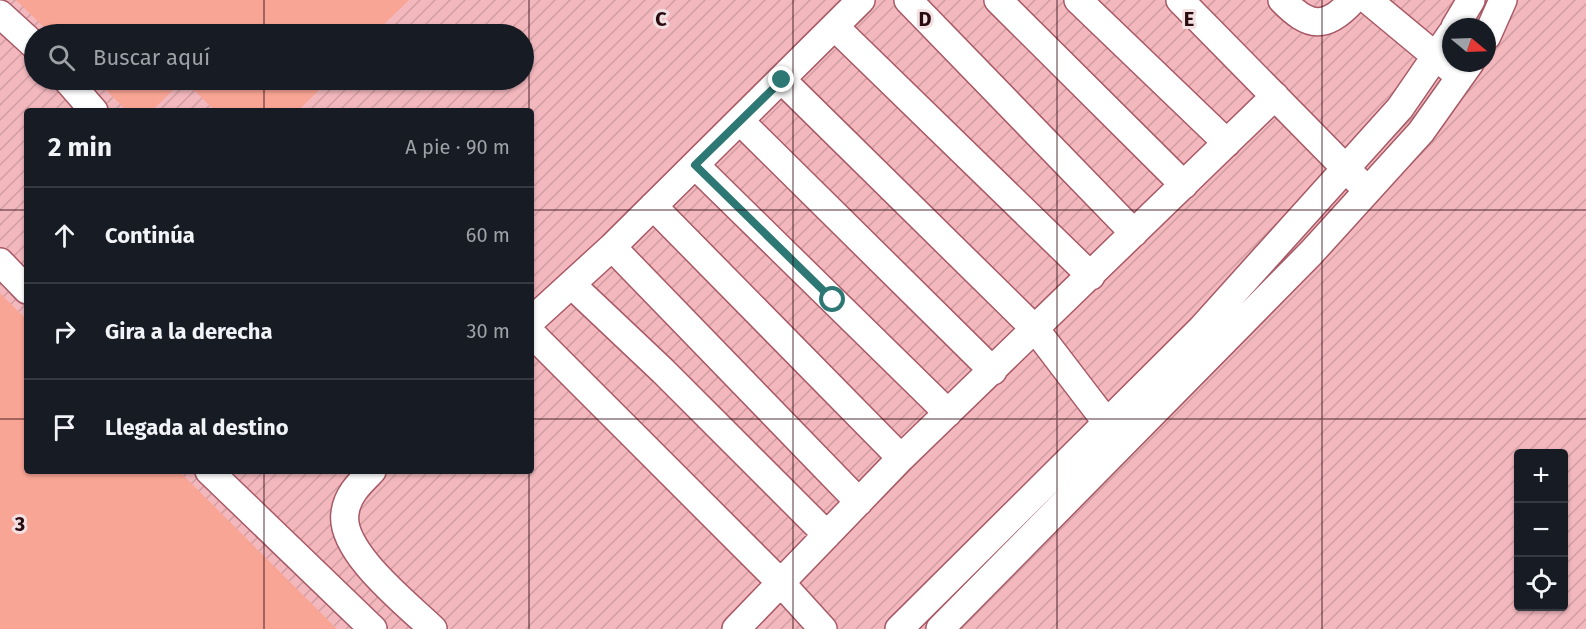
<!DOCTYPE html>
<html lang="es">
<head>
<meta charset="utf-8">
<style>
	body { margin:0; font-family:"Fira Sans",sans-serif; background:#20242c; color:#f1f3f6 }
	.controls { position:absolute; right:18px; bottom:18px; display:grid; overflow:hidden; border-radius:6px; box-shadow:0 2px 4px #0004 }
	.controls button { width:54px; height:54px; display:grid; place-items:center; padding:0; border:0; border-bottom:2px solid #363941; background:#171b24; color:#f1f3f6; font:30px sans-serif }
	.compass { position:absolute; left:1442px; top:18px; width:54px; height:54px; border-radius:50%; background:#171b24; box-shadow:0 2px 4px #0004; rotate:109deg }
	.stop { position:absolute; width:18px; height:18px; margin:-14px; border:4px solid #2d7774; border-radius:50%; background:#fff }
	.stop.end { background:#2d7774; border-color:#fff; box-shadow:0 2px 6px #0008 }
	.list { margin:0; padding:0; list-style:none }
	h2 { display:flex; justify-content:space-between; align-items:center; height:78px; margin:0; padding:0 24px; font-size:26px }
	h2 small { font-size:20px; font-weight:400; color:#9ea1a6 }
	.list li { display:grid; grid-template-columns:39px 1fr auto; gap:18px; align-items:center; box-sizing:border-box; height:96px; padding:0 24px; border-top:2px solid #363941 }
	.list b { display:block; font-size:22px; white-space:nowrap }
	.list em { font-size:20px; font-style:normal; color:#9ea1a6 }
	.icon { flex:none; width:33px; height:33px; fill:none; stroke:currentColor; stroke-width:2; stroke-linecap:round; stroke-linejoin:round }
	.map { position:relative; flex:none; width:1586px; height:629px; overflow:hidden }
	.search { position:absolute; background:#171b24; box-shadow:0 2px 4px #0004; left:24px; top:24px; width:510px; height:66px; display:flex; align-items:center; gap:15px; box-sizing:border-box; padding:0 21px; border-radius:33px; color:#9ea1a6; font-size:22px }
	.panel { position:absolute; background:#171b24; box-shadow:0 2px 4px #0004; left:24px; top:108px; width:510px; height:366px; border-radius:6px }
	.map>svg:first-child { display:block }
	.industrial { fill:url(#industrial-furrows); fill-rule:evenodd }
	.building { fill:#f9a595 }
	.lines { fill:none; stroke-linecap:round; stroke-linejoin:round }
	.minor-casing { stroke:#a85965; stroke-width:30 }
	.minor { stroke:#fff; stroke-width:27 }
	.route { stroke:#2d7774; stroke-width:8 }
	.grid { fill:none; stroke:#290a10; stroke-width:1.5; stroke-opacity:0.55 }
	.grid-label { font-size:20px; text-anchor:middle; font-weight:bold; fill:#290a10; stroke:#f3e0e2; stroke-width:6; stroke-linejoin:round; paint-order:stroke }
</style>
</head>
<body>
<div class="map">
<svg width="1586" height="629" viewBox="0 0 1586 629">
	<defs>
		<pattern id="industrial-furrows" width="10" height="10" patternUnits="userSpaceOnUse" patternTransform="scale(1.5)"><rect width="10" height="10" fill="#f2b8be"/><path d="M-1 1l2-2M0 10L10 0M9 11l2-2" fill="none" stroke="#d09da2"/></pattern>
	</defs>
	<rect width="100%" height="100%" fill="#ffc8ce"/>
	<path class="industrial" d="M0,0H1586V629H0ZM1451,27H1487V63H1451ZM34,34H524V80H34ZM27,111H531V471H27ZM1518,454H1564V606H1518Z"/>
	<path class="building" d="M16,0H409L374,34H51Z
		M96,80H183L152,111H127Z
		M184,80H329L298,111H215Z
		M0,293L27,320V471H179L337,629H0Z"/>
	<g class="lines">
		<defs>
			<path id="minor" d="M908,0L1134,233
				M998,0L1184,185
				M1078,0L1227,143
				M1180,0L1359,182
				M1282,0C1309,28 1326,30 1353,0
				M1368,0L1451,69
				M0,14L34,45
				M835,27L1091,276
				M1455,27L1471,0
				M1487,36L1503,0
				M67,80L94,111
				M782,80L1036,330L1117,436
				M740,121L993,371
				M695,165L948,413
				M653,206L901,458
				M612,247L859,502
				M0,262L27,290
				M572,285L663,371L827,535
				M531,321L612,247L861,0
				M531,333L782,584L823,629
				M209,471L373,629
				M372,471C360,483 347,495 345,513C339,551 407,604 433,629
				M736,629L901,458L1275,96
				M899,629L1201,329L1400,108L1451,34
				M940,629L1311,253L1421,132L1470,63"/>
		</defs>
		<use href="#minor" class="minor-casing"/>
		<use href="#minor" class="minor"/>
	</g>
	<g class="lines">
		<path class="route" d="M782,80L695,165L833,300"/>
	</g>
	<path class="grid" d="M264,0V34M529,0V111M793,0V629M1057,0V629M1322,0V629M264,80V111M0,210H27M531,210H1586M0,419H27M531,419H1586M264,471V629M529,471V629"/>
	<g class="grid-label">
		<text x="661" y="26">C</text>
		<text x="925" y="26">D</text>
		<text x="1189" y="26">E</text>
		<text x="20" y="531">3</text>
	</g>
</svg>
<div class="controls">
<button>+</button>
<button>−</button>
<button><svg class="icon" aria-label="locate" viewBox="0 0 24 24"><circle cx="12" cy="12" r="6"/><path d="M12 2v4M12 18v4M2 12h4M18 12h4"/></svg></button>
</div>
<svg class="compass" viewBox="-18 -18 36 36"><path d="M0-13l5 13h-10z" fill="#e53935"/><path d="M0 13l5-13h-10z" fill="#9ea1a6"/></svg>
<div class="stop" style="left:833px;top:300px"></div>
<div class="stop end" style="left:782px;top:80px"></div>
<div class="search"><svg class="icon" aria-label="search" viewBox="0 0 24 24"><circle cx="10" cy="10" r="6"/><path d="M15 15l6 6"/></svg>Buscar aquí</div>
<section class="panel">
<h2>2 min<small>A pie · 90 m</small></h2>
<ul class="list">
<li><svg class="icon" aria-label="ahead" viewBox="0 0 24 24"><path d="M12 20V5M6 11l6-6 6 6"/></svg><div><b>Continúa</b></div><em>60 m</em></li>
<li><svg class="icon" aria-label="right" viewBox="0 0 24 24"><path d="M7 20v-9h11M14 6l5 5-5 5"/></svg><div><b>Gira a la derecha</b></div><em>30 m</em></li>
<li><svg class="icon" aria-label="arrive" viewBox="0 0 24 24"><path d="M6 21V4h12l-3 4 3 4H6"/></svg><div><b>Llegada al destino</b></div></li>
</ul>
</section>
</div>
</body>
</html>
